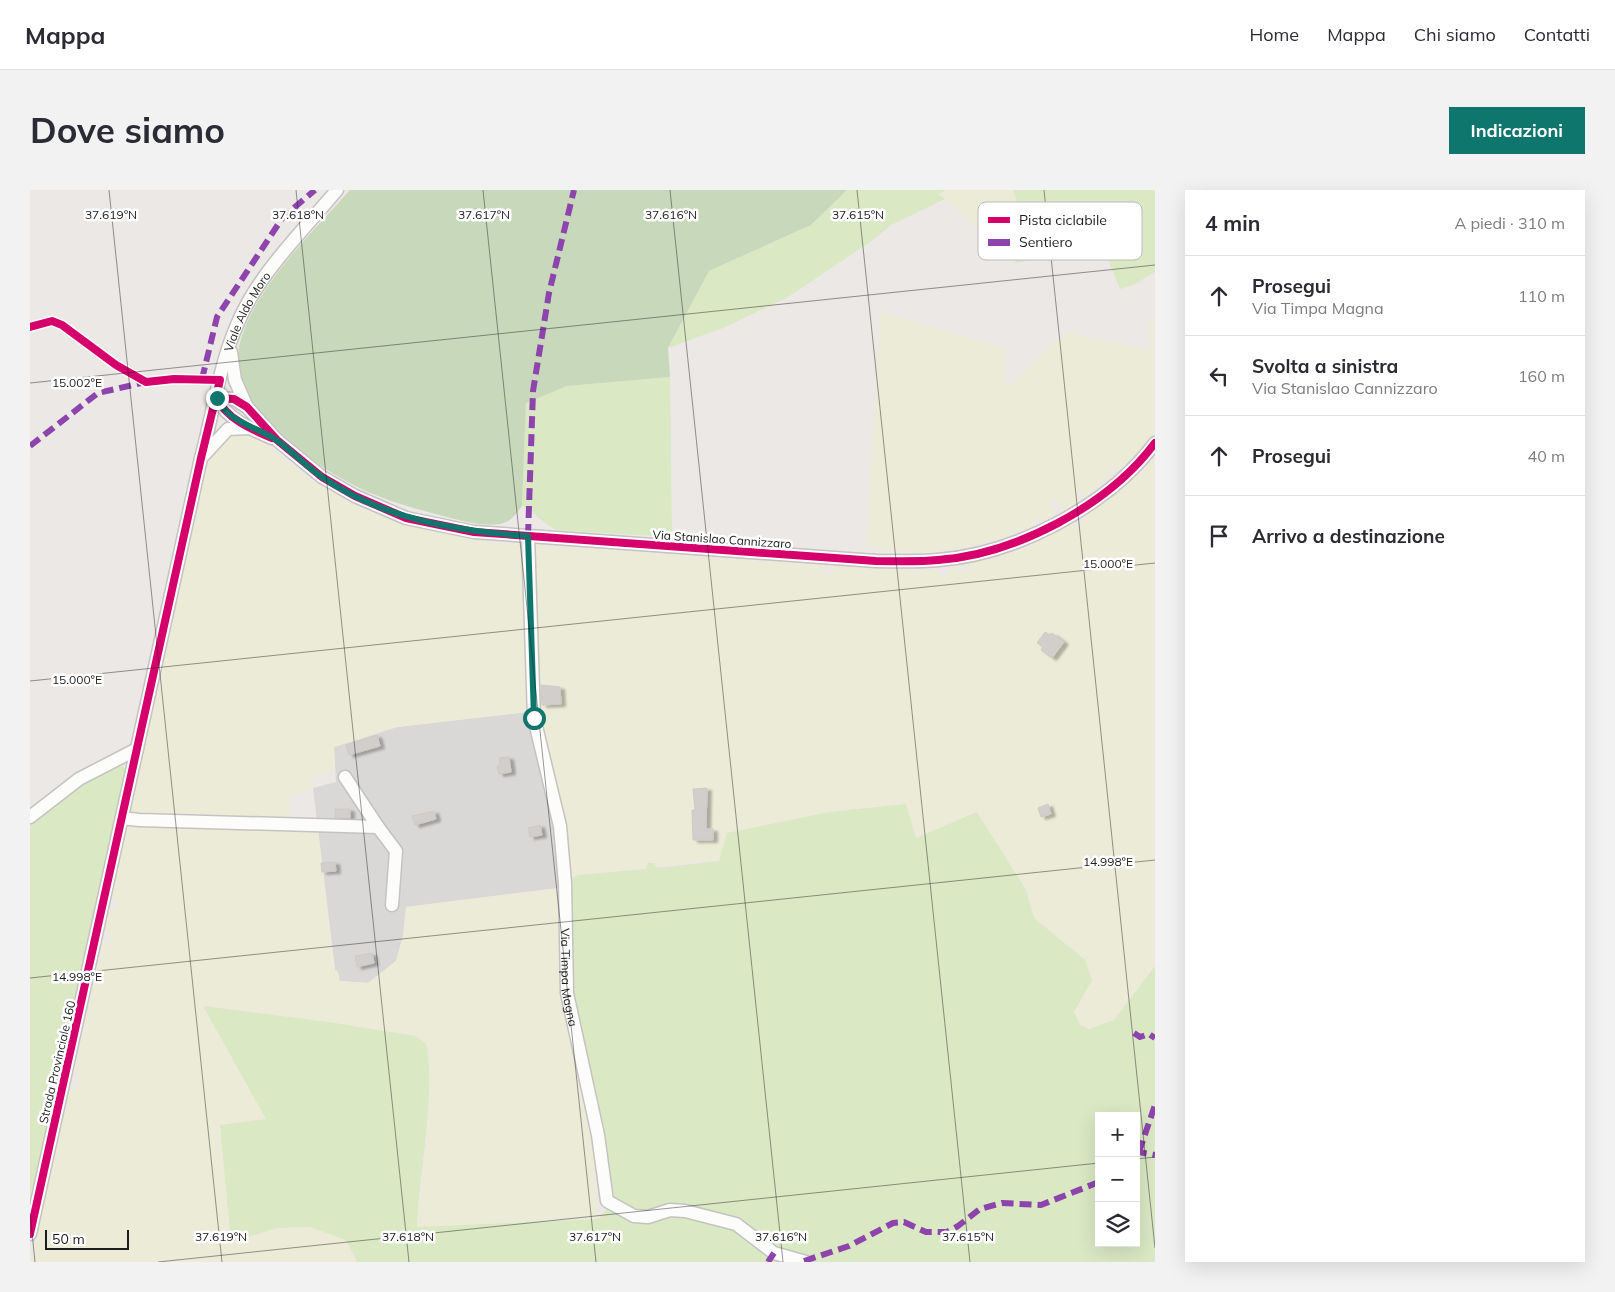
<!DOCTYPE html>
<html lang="it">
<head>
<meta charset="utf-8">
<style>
	body { margin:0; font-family:Mulish,sans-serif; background:#f2f2f3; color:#2b2b33 }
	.controls { position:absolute; right:15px; bottom:15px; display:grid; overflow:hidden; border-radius:0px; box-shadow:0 5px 20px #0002 }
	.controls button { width:45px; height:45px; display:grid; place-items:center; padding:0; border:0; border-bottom:1px solid #e1e1e2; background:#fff; color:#2b2b33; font:25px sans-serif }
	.scale { position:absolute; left:15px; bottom:12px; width:84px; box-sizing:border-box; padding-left:5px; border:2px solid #1d1d1d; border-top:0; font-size:14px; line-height:18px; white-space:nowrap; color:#1d1d1d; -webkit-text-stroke:4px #fff; paint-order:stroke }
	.stop { position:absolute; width:15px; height:15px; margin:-11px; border:4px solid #0f766e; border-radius:50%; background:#fff }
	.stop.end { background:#0f766e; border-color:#fff; box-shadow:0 1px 5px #0008 }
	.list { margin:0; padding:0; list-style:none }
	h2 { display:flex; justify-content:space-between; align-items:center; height:65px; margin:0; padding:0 20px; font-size:21px }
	h2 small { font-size:16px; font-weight:400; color:#7c7c81 }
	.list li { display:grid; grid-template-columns:32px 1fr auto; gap:15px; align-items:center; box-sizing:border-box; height:80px; padding:0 20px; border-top:1px solid #e1e1e2 }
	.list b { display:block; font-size:19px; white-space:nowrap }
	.list p { margin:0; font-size:16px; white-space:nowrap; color:#7c7c81 }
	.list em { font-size:16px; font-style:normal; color:#7c7c81 }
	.icon { flex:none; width:28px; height:28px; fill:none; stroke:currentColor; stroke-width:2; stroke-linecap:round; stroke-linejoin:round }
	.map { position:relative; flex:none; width:1125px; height:1072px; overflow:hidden; border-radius:0px }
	header { display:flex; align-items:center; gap:30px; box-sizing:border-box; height:70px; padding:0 25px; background:#fff; border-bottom:1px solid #e1e1e2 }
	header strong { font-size:24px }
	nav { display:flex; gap:28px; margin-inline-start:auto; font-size:18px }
	.intro { display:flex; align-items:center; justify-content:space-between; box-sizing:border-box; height:120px; padding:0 30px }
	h1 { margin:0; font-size:35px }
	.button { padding:12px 22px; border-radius:0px; background:#0f766e; color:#fff; font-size:18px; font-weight:700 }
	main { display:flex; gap:30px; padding:0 30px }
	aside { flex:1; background:#fff; border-radius:0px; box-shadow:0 5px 20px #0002 }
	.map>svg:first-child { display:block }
	.residential { fill:#dad8d7 }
	.farmland { fill:#ecebd8 }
	.grass { fill:#dae8c4; fill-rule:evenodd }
	.forest { fill:#c8d9bb }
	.building { fill:#d2cecc; stroke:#cecac6; filter:url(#shadow) }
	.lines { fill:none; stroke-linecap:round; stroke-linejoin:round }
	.minor-casing { stroke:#c4c3c1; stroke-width:15 }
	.minor { stroke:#fcfcfb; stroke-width:12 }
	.quiet { stroke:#8e44ad; stroke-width:6; stroke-dasharray:12 6; stroke-linecap:butt }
	.cycleway-casing { stroke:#fff; stroke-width:11 }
	.cycleway { stroke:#d6006c; stroke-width:8 }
	.route { stroke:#0f766e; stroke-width:6 }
	.ticks { fill:none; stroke:#1d1d1d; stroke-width:1; stroke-opacity:0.45 }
	.labels { text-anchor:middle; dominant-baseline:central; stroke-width:5; stroke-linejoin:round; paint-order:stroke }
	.street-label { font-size:12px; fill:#1d1d1d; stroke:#fff }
	.key { fill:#fff; stroke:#bbb; stroke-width:1 }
	.key-label { font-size:14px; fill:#1d1d1d }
	.ticks-label { font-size:12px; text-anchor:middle; fill:#1d1d1d; stroke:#fff; stroke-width:5; stroke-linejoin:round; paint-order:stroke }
</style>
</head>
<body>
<header>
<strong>Mappa</strong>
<nav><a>Home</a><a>Mappa</a><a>Chi siamo</a><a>Contatti</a></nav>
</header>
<div class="intro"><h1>Dove siamo</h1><a class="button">Indicazioni</a></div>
<main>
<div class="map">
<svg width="1125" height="1072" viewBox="0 0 1125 1072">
	<defs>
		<filter id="shadow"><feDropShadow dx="4.5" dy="2.5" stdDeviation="1" flood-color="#0004"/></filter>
	</defs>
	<rect width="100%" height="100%" fill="#ebe8e5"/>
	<path class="residential" d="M498,522L523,634L529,698L376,717L373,746L366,771L338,793L309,791L308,782L305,780L283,598L306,592L304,557L367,537Z"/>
	<path class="farmland" d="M916,0H983L995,36L985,73L909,4Z
		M851,122L976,159L974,198L993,184L1026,151L1039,143L1121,160L1117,134L1125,131V241L1107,263L1088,281L1082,277L1078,280L1081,286L1054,307L1049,301L1046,302L1049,311L1032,320L1027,310L1021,312L1026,325L1011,331L1009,327L1005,329L1006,334L985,343L984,340L979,342L980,346L935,358L897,362L849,361L847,356H840L838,359L836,357Z
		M208,241L224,245L284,292L337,321L421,344L459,352L496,355L498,522L367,537L304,557L305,580L282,588L283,598L259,607L261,622L256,629L100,624L176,281L184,262L199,244Z
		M1125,267V776L1084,830L1058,839L1050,835L1044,822L1056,803L1055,770L1004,728L996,699L946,622L886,648L548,685L539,689L509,530L505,355L793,375L796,387L802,386L799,376L890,381L907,379L912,387L919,384L918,378L927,377L935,383L940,379L937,375L985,362L1045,333L1047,336L1052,334V329L1109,282L1110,285L1114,283V279Z
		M97,634L288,640L305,780L308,782L310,791L338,793L366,771L373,746L376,717L529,698L538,831L536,839L542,847L562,945L569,1029L387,1037L398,934L399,873L397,855L386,846L298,832L173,816L236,929L202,1052L247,1038L280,1037L316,1050L327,1072H1L39,903L48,895L49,885L45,882L73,752L80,753L82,745L73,744L79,720H86L88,714L81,708Z"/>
	<path class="grass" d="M817,0H915L909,4L915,9L861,35L843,50L758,107L693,138L638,158L679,81L781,35Z
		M983,0H1125V82L1105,94L1090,99L1078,69L1048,60L985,73L995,36Z
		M640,187L642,347L527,340C513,334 506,323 492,316L496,213L537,196Z
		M91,575L96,580L0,1009V631C27,611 56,580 91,575Z
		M876,614L886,648L947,622L996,700L1004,728L1055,770L1062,790L1044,822L1050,835L1059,839L1084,830L1125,776V1072H785L745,1060L706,1031L605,1023L578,1008L540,802L539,689L548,685L616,679L618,673H624L627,678L689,671L697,643L799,622ZM1069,926H1106V1053H1069Z
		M173,816L298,832L386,846L397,855C405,916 389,977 387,1037L569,1029L578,1018L648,1025L704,1038L758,1072H327L316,1050L280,1037L247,1038L201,1052L190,935L236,929Z"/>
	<path class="forest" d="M320,0H817L781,35L679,81L638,158L640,187L537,196L496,213L492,316C487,322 483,329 476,332C460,339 433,331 417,327C389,320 364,313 338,302C292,282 200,221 208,163C216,105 282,43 320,0Z"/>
	<path class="building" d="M1015,442L1020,445L1022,443L1034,452L1022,468L1011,460L1013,457L1007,453Z
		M511,495L530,497L531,514L512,515Z
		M347,545L350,556L319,565L316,555Z
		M479,567L481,582L469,584L467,576L470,575L469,568Z
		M677,598L676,639H683V650H663L662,620H665L663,599Z
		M1018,614L1021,624L1011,627L1008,618Z
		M305,619H320V628H305Z
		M404,621L406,629L385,635L382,626Z
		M510,635L512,645L500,647L498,638Z
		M305,672L306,681L292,682L291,673Z
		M342,763L344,773L327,777L325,766Z"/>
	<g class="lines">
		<defs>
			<g id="minor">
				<path d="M201,162L205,190L217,217"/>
				<path d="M187,208L204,209L217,217L247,250L292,287L325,306L376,328L444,342L846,371C867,371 887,372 908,370C986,364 1078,316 1125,253"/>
				<path d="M187,208C196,229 223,240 242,248"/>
				<path d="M174,265L198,239L219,238"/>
				<path id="s1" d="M498,346L504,528L530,636L535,693L537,803L568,945L577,1011L604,1026L618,1027L640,1020L655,1021L706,1034L744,1063L776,1072"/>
				<path d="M315,587L348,637"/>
				<path d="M0,627L49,589L107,559"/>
				<path d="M92,628L109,630L348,637L366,661L362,715"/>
				<path id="s2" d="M0,1044L171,268C183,224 189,176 207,135C227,85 273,41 307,0"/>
			</g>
		</defs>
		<use href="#minor" class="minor-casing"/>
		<use href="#minor" class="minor"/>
		<path class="quiet" d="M172,189L187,127L253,27L285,0
			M0,256L68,203L116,192
			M498,346L503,201L519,103L544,0
			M1104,843L1110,847L1119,844L1125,848
			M1109,962L1125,915
			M1106,965L1109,962L1125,965
			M774,1071L819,1056L863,1033L874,1032L896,1042H917L928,1036L950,1019L972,1013L1011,1015L1069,992
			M738,1072L744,1063"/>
		<defs>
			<path id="cycleway" d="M0,137L22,131L32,135L86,175L116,192L144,189L190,190L171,268L0,1044
				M187,208L204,209L217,217L247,250L292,287L325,306L376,328L444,342L846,371C867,371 887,372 908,370C986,364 1078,316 1125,253
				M187,208C196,229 223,240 242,248"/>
		</defs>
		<use href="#cycleway" class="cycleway-casing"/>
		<use href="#cycleway" class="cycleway"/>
	</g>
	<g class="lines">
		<path class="route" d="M187,208C198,233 228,237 248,251C263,262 276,276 292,287C353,329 426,341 498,346L504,528"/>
	</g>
	<path class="ticks" d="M79,0L192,1072M266,0L379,1072M453,0L566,1072M640,0L753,1072M827,0L940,1072M1014,0L1125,1058M0,193L1125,75M0,491L1125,373M0,788L1125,670M1106,969L1125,967M0,1023L5,1072M128,1072L1069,973"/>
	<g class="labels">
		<g class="street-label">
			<text stroke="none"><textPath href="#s2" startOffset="949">Viale Aldo Moro</textPath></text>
			<text transform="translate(692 349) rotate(4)">Via Stanislao Cannizzaro</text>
			<text stroke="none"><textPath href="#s1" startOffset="445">Via Timpa Magna</textPath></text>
			<text transform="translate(27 872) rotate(-77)">Strada Provinciale 160</text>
		</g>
	</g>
	<rect x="948" y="12" width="164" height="58" rx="8" class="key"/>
	<rect x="958" y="27" width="22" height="6" fill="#d6006c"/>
	<rect x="958" y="49" width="22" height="7" fill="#8e44ad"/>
	<g class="key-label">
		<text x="989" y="35">Pista ciclabile</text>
		<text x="989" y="57">Sentiero</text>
	</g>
	<g class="ticks-label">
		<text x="81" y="29">37.619°N</text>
		<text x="268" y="29">37.618°N</text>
		<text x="454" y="29">37.617°N</text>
		<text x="641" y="29">37.616°N</text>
		<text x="828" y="29">37.615°N</text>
		<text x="47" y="197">15.002°E</text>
		<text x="1078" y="378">15.000°E</text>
		<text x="47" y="494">15.000°E</text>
		<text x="1078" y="676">14.998°E</text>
		<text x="47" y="791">14.998°E</text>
		<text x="191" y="1051">37.619°N</text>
		<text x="378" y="1051">37.618°N</text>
		<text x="565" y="1051">37.617°N</text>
		<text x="751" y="1051">37.616°N</text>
		<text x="938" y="1051">37.615°N</text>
	</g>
</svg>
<div class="controls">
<button>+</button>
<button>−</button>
<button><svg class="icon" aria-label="layers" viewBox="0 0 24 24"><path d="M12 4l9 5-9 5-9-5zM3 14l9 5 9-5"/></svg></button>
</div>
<div class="scale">50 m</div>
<div class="stop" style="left:504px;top:528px"></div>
<div class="stop end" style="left:187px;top:208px"></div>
</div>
<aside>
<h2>4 min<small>A piedi · 310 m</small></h2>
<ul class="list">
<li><svg class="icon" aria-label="ahead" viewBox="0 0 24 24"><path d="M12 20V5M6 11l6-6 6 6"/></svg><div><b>Prosegui</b><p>Via Timpa Magna</p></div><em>110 m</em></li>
<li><svg class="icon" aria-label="left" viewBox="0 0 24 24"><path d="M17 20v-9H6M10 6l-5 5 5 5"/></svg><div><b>Svolta a sinistra</b><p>Via Stanislao Cannizzaro</p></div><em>160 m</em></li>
<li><svg class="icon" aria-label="ahead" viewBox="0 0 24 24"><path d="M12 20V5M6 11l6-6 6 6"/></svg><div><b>Prosegui</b></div><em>40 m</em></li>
<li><svg class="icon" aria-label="arrive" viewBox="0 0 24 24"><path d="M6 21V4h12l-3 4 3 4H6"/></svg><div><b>Arrivo a destinazione</b></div></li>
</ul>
</aside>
</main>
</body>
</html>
